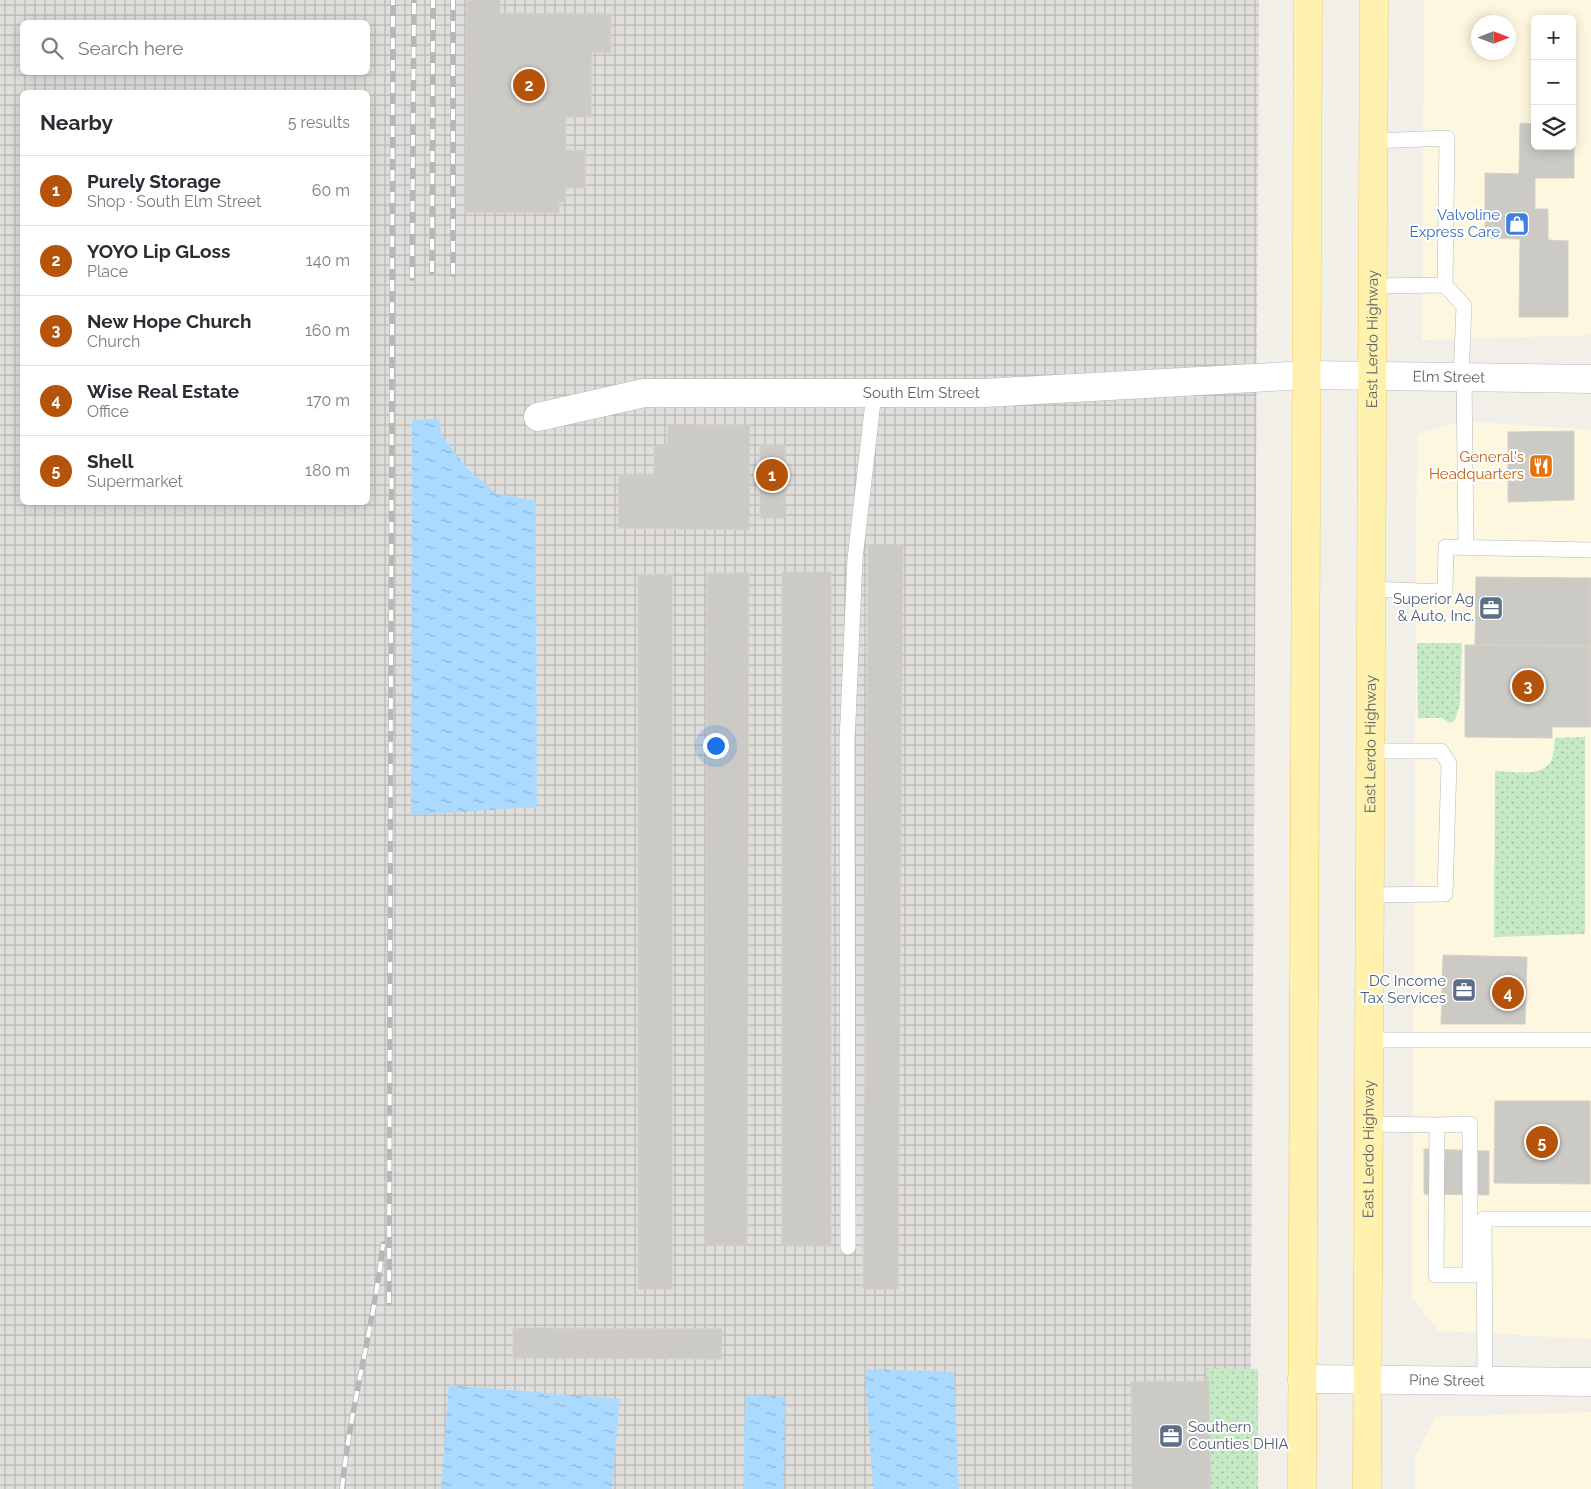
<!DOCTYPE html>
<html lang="en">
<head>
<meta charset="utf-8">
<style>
	body { margin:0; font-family:Raleway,sans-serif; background:#f2f2f3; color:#2b2b33 }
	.controls { position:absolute; right:15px; top:15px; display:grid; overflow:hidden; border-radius:8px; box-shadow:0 2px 12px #0003 }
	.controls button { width:45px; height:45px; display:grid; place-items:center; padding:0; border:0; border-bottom:1px solid #e1e1e2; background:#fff; color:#2b2b33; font:25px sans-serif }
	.compass { position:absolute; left:1471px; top:15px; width:45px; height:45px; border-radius:50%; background:#fff; box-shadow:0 2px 12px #0003; rotate:90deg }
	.you { position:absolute; left:715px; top:745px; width:18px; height:18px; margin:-12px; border:4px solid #fff; border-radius:50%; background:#1a73e8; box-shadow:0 0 0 8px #1a73e833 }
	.badge { display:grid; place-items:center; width:32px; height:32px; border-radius:50%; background:#b45309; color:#fff; font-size:16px; font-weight:700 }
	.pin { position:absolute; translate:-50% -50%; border:2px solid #fff; box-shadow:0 1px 5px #0006 }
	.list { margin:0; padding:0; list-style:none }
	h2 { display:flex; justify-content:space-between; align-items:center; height:65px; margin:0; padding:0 20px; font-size:21px }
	h2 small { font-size:16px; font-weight:400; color:#7c7c81 }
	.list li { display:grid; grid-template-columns:32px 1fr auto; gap:15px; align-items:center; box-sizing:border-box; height:70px; padding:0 20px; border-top:1px solid #e1e1e2 }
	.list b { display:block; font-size:19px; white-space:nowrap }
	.list p { margin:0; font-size:16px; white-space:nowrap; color:#7c7c81 }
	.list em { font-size:16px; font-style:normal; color:#7c7c81 }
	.icon { flex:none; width:28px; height:28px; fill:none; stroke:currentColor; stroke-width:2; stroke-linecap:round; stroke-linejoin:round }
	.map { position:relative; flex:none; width:1591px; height:1489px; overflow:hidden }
	.search { position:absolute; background:#fff; box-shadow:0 2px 12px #0003; left:20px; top:20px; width:350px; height:55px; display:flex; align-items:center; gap:12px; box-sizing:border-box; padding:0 18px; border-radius:8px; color:#7c7c81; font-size:19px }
	.panel { position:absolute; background:#fff; box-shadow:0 2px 12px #0003; left:20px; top:90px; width:350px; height:415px; border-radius:8px }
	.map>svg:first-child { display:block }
	.commercial { fill:#fef7e0; fill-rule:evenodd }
	.industrial { fill:url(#industrial-grid); fill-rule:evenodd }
	.grass { fill:url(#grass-dots) }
	.water { fill:url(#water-ripples) }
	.building { fill:#cccac5; stroke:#d6d1c6 }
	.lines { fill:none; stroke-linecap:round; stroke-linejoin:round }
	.lane-casing { stroke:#b5b8bc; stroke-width:16 }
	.street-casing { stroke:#b5b8bc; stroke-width:29 }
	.primary-casing { stroke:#f2c960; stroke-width:29 }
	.lane { stroke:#fff; stroke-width:15 }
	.street { stroke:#fff; stroke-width:28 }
	.primary { stroke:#fff2af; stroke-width:28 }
	.rail-casing { stroke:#b6b7b8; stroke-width:5.5 }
	.rail { stroke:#fff; stroke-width:4; stroke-dasharray:11; stroke-linecap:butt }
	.labels { text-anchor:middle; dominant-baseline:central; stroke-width:4; stroke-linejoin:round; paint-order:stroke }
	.shop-label { font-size:15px; fill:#366cbe; stroke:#fff; text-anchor:end }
	.street-label { font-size:15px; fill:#5f6368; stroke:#fff }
	.food-label { font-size:15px; fill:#c56008; stroke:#fff; text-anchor:end }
	.service-label { font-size:15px; fill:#4e5e75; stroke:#fff; text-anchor:end }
</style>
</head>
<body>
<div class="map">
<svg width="1591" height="1489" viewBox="0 0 1591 1489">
	<defs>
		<pattern id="industrial-grid" width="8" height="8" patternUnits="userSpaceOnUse" patternTransform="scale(1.25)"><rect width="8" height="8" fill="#e0deda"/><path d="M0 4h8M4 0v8" fill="none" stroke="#b9b8b5"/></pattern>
		<pattern id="grass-dots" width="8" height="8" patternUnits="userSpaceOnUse" patternTransform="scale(1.25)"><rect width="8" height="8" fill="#c5e8c5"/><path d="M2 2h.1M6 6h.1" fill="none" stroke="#a3c0a4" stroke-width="1.8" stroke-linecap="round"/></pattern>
		<pattern id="water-ripples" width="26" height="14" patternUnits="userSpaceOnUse" patternTransform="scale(1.25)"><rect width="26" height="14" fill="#aadaff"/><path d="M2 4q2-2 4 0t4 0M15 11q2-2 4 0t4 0" fill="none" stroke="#8eb4d2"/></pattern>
	</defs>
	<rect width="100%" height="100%" fill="#f1efe8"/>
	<path class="commercial" d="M1424,0H1591V335L1422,340ZM1535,19H1572V146H1535ZM1478,22H1508V52H1478Z
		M1464,421L1591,430V1339L1439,1331L1412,1299L1417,434Z
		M1591,1412V1489H1415V1457L1435,1417Z"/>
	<path class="industrial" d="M0,0H1259L1250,1489H0ZM22,22H368V72H22ZM22,92H368V502H22Z"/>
	<path class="grass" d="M1417,643H1462L1460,704L1455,720L1450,723L1442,718H1418Z
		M1585,737V934L1494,937L1495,771C1512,771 1542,778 1551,761C1554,755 1554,745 1555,738Z
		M1206,1368L1258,1369V1489H1208Z"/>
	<path class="water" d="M439,419L441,434L468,469L497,494L536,501L537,807L411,815L412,420Z
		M865,1369L954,1372L959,1489H873Z
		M449,1385L620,1399L612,1489H441Z
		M747,1395L785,1397L784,1489H743L745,1405Z"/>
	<path class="building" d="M467,0H500V13L611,14V53L592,52L591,117H566V150H585V188H566V202H559V213L465,212Z
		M1520,123L1535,124V146H1572V124H1574V178H1535V209H1548V240L1568,241V317H1519L1520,239L1485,238V173L1519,174Z
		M668,424L750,425L749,530L618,528L619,474H654V446H667Z
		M1574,431V500L1508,502V432Z
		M760,445H785L784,518H760Z
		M868,545L903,546L898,1289H863Z
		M782,572H831V1246H782Z
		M707,573H749L747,1245H705Z
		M638,574H672V1289H638Z
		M1476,577L1591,578V646L1475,645Z
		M1465,645L1591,646V727H1552V738L1465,737Z
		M1443,955L1527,957L1525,1024H1441Z
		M1495,1101H1590V1184L1494,1183Z
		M1424,1149L1489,1151V1195L1424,1194Z
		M513,1328L722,1329L721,1359L513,1358Z
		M1209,1381L1211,1489H1132L1131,1382Z"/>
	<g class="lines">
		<defs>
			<path id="lane" d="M1445,285L1464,306L1461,378
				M1372,286L1445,285L1447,138L1373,141
				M1464,378L1466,547
				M1371,589L1445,592L1446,547L1591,550
				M1370,895L1445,894L1449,764L1441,751H1370
				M1369,1040H1591
				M1368,1124L1437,1125L1436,1275H1484
				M1437,1125L1470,1124V1275
				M848,1247L847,743L855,559L874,393
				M1485,1381L1484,1219H1591"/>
			<g id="street">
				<path id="s1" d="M538,417L644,393H984L1307,375L1591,379"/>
				<path id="s2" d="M1302,1379L1591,1382"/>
			</g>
			<g id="primary">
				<path d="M1302,1489L1308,0"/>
				<path id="s3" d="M1367,1489L1374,0"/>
			</g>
		</defs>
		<use href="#lane" class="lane-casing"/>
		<use href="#street" class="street-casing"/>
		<use href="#primary" class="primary-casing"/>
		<use href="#lane" class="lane"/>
		<use href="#street" class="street"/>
		<use href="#primary" class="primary"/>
		<defs>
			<path id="rail" d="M432,272L433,0
				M453,274V0
				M412,278L414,0
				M389,1303L393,0
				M342,1489C350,1406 374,1327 383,1244"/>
		</defs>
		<use href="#rail" class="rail-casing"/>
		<use href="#rail" class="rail"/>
	</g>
	<defs>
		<symbol id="shop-square" viewBox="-11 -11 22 22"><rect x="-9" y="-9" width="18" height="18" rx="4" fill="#3f7fe0" stroke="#fff"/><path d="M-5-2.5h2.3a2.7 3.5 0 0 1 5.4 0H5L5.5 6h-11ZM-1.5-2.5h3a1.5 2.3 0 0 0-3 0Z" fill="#fff"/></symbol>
		<symbol id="restaurant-square" viewBox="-11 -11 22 22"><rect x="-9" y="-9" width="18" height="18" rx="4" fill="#e8710a" stroke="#fff"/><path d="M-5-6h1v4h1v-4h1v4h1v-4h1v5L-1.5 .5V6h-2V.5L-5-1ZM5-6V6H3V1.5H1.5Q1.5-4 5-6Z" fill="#fff"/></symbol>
		<symbol id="office-square" viewBox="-11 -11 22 22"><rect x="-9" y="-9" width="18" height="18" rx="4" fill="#5c6f8a" stroke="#fff"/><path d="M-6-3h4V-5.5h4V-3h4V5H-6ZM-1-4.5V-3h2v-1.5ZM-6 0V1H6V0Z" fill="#fff"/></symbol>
	</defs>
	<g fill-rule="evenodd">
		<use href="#shop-square" x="1503" y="210" width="28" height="28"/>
		<use href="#restaurant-square" x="1527" y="452" width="28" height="28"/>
		<use href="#office-square" x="1477" y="594" width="28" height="28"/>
		<use href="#office-square" x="1450" y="976" width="28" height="28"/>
		<use href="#office-square" x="1157" y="1422" width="28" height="28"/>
	</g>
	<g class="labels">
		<g class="shop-label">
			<text x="1500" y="215">Valvoline<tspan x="1500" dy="17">Express Care</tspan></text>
		</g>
		<g class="street-label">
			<text stroke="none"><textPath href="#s3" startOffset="1150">East Lerdo Highway</textPath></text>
			<text stroke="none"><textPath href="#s1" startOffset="914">Elm Street</textPath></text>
			<text stroke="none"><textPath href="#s1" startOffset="386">South Elm Street</textPath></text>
			<text stroke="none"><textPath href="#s3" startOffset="745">East Lerdo Highway</textPath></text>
			<text stroke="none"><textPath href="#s3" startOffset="340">East Lerdo Highway</textPath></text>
			<text stroke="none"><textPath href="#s2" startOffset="145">Pine Street</textPath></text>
		</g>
		<g class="food-label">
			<text x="1524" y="457">General's<tspan x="1524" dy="17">Headquarters</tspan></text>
		</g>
		<g class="service-label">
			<text x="1474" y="599">Superior Ag<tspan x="1474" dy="17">&amp; Auto, Inc.</tspan></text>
			<text x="1446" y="981">DC Income<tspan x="1446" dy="17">Tax Services</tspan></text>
			<text x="1188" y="1427" text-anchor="start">Southern<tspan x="1188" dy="17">Counties DHIA</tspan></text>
		</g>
	</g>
</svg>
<div class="controls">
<button>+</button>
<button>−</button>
<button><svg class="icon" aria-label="layers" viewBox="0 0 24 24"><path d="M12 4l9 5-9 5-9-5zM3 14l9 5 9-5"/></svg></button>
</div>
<svg class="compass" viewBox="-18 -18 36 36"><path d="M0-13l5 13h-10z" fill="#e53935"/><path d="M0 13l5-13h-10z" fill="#7c7c81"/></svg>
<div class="you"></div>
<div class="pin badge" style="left:772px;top:475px">1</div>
<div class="pin badge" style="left:529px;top:85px">2</div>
<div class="pin badge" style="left:1528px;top:686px">3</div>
<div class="pin badge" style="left:1508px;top:993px">4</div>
<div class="pin badge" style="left:1542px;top:1142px">5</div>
<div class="search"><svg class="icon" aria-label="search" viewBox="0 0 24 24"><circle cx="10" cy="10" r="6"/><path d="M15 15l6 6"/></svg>Search here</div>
<section class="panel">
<h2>Nearby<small>5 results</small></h2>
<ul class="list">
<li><span class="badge">1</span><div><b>Purely Storage</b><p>Shop · South Elm Street</p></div><em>60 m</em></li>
<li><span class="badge">2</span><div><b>YOYO Lip GLoss</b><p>Place</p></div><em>140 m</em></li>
<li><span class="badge">3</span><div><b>New Hope Church</b><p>Church</p></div><em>160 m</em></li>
<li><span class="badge">4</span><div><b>Wise Real Estate</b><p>Office</p></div><em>170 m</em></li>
<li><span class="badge">5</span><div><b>Shell</b><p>Supermarket</p></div><em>180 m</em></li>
</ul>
</section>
</div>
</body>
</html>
